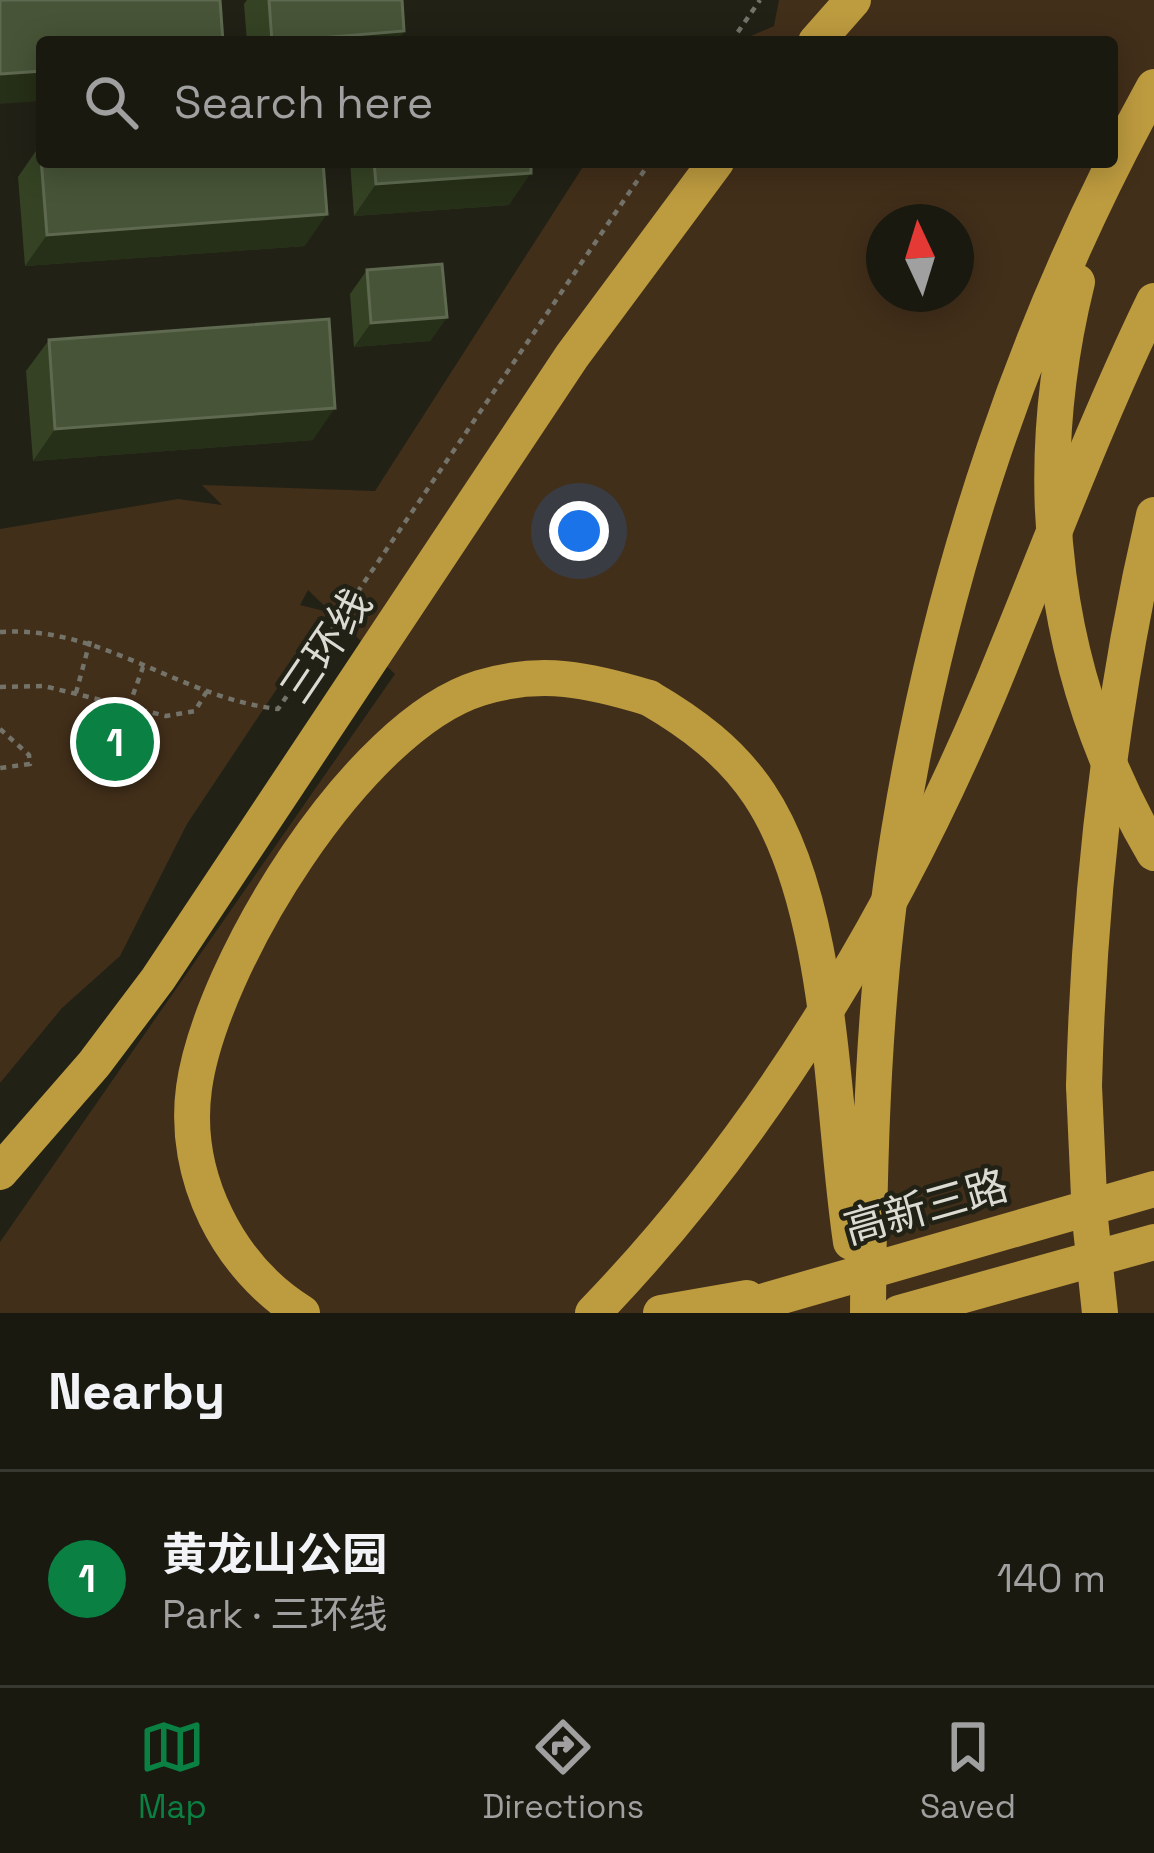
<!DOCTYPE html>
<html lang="en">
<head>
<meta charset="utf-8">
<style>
	body { margin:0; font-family:"Space Grotesk","Noto Sans SC",sans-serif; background:#222219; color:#f1f3f6 }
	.compass { position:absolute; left:866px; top:204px; width:108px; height:108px; border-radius:50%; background:#191910; box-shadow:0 6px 30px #0003; rotate:356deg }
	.you { position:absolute; left:579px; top:531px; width:42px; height:42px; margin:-30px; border:9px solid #fff; border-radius:50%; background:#1a73e8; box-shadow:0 0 0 18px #1a73e833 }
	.badge { display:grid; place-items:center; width:78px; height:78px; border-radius:50%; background:#0b8043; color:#fff; font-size:39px; font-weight:700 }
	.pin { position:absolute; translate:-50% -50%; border:6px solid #fff; box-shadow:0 3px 12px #0006 }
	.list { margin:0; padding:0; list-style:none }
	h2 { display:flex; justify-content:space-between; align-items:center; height:156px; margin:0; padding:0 48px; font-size:51px }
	h2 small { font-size:39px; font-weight:400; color:#9fa09f }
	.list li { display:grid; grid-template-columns:78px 1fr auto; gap:36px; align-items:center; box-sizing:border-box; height:216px; padding:0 48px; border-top:3px solid #373830 }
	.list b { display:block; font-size:45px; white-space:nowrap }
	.list p { margin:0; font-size:39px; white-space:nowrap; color:#9fa09f }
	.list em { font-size:39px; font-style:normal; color:#9fa09f }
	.icon { flex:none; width:66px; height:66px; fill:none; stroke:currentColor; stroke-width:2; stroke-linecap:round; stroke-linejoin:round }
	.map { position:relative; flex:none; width:1154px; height:1313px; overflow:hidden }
	.search { position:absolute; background:#191910; box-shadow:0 6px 30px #0003; left:36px; right:36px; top:36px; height:132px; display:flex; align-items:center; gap:30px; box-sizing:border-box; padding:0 42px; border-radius:12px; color:#9fa09f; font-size:45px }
	.sheet { height:372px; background:#191910 }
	nav { display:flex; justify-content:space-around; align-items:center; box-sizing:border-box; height:168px; border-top:3px solid #373830; background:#191910; font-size:33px; color:#9fa09f }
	nav a { display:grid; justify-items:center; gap:6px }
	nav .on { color:#0b8043 }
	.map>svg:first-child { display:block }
	.green { fill:#422f1a; fill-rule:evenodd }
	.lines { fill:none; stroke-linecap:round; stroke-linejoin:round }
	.path { stroke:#73736a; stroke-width:4.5; stroke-dasharray:6 6; stroke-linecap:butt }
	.highway { stroke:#bd9b3f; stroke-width:36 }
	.highway-bridge { stroke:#bd9b3f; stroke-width:36 }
	.wall { fill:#354324 }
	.shaded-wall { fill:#262f17 }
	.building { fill:#475437; stroke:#5e6950; stroke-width:3 }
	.labels { text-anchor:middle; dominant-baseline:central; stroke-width:9; stroke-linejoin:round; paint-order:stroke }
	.street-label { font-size:42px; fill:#dbdbd4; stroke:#212116 }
</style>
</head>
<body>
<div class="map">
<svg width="1154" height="1313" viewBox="0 0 1154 1313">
	<rect width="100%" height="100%" fill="#212116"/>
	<path class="green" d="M779,0H1154V1313H0V1242L395,674L308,590L300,605L328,612L187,824L120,956L62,1008L0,1083V529L178,499L222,505L202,485L375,491L586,162H1112V42H737L774,26ZM884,222H956V294H884Z"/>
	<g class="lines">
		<path class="path" d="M731,42L760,0
			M0,632C102,625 180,698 278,709L650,162
			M0,687L44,686L166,716L195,711L207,691
			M76,693L90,641
			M129,706L143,667
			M0,729L29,755L30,764L0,768"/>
		<path class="highway" d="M816,42L853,0
			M1084,1086C1089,893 1110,704 1154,515
			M0,1172L94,1064L158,979L572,356L716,162
			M302,1313C228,1267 182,1176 194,1088C211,965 357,726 480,688C541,669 590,680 649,698
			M593,1313C762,1138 894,918 988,695C1043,563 1092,429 1154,301
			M661,1313L747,1298
			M723,1313L1154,1189
			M899,1313L1154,1242"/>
		<path class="highway-bridge" d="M1077,282C1028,480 1051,677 1154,853
			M649,698C692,723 731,752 759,794C834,906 831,1108 851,1242
			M1084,1086L1090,1219L1100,1313
			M868,1313C869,1152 873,991 899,832C941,573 1027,316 1154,87"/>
	</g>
	<path class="wall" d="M247,0H402L404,31L397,42H247L244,4Z
		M40,145L305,246L25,266L18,177Z
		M350,162H531L509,205L354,216Z
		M367,270L447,317L430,341L354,347L350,294Z
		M49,340L313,440L33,461L26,371Z"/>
	<path class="shaded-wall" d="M404,31L397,42H272Z
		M42,71V101L0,104V74Z
		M531,173L509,205L354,216L376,184Z
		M327,214L305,246L25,266L47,235Z
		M447,317L430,341L354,347L371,323Z
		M335,408L313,440L33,461L55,429Z"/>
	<path class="building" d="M0,0H220L223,42H42V71L0,74Z
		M269,0H402L404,31L272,42Z
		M40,145H42V162H323L327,214L47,235Z
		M374,162H531V173L376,184Z
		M442,264L447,317L371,323L367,270Z
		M329,319L335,408L55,429L49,340Z"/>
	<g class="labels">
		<g class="street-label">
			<text transform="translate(326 646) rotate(-56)">三环线</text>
			<text transform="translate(926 1207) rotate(-16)">高新三路</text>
		</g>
	</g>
</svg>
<svg class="compass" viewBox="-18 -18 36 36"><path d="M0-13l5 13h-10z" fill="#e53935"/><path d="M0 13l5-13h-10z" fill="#9fa09f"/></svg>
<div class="you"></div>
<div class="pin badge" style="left:115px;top:742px">1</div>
<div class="search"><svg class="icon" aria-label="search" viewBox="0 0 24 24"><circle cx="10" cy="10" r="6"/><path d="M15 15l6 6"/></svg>Search here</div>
</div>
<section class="sheet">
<h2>Nearby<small></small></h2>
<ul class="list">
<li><span class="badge">1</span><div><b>黄龙山公园</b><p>Park · 三环线</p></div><em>140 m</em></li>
</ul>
</section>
<nav>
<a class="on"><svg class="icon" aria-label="map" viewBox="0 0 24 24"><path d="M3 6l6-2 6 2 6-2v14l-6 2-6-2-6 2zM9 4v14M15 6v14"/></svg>Map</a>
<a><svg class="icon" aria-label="directions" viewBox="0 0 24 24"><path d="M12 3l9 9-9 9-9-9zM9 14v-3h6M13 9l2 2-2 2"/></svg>Directions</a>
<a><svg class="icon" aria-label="saved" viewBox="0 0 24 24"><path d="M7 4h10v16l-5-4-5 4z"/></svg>Saved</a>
</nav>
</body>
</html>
